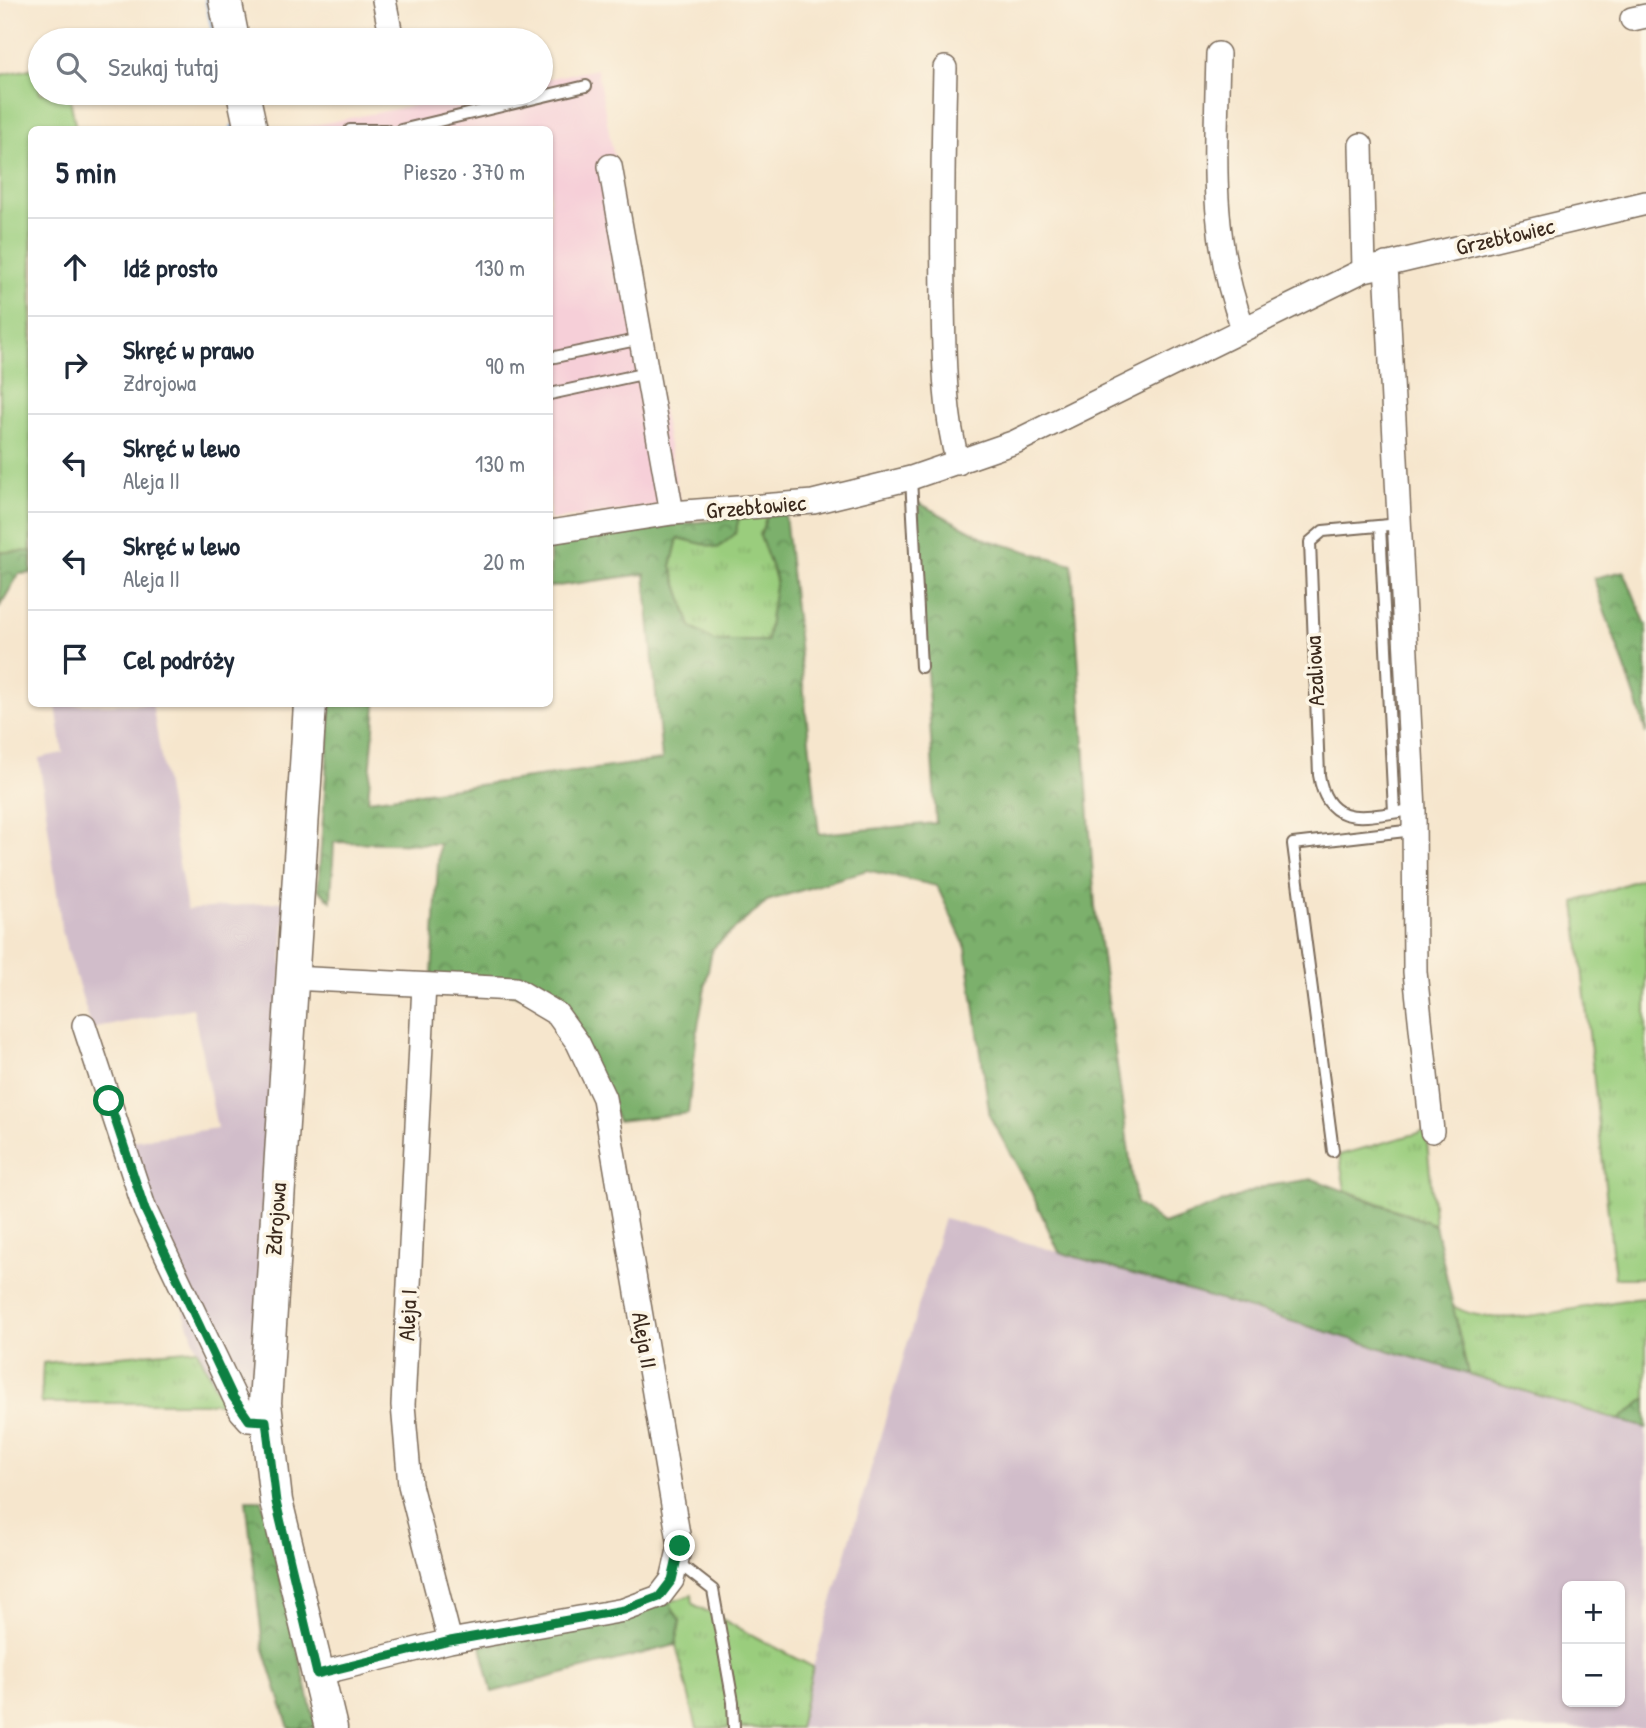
<!DOCTYPE html>
<html lang="pl">
<head>
<meta charset="utf-8">
<style>
	body { margin:0; font-family:"Patrick Hand",sans-serif; background:#f2f2f3; color:#1f2937 }
	.controls { position:absolute; right:21px; bottom:21px; display:grid; overflow:hidden; border-radius:10px; box-shadow:0 2px 5px #0004 }
	.controls button { width:63px; height:63px; display:grid; place-items:center; padding:0; border:0; border-bottom:2px solid #e0e1e3; background:#fff; color:#1f2937; font:35px sans-serif }
	.stop { position:absolute; width:21px; height:21px; margin:-16px; border:5px solid #0b8043; border-radius:50%; background:#fff }
	.stop.end { background:#0b8043; border-color:#fff; box-shadow:0 2px 7px #0008 }
	.list { margin:0; padding:0; list-style:none }
	h2 { display:flex; justify-content:space-between; align-items:center; height:91px; margin:0; padding:0 28px; font-size:30px }
	h2 small { font-size:23px; font-weight:400; color:#747a83 }
	.list li { display:grid; grid-template-columns:46px 1fr auto; gap:21px; align-items:center; box-sizing:border-box; height:98px; padding:0 28px; border-top:2px solid #e0e1e3 }
	.list b { display:block; font-size:26px; white-space:nowrap }
	.list p { margin:0; font-size:23px; white-space:nowrap; color:#747a83 }
	.list em { font-size:23px; font-style:normal; color:#747a83 }
	.icon { flex:none; width:38px; height:38px; fill:none; stroke:currentColor; stroke-width:2; stroke-linecap:round; stroke-linejoin:round }
	.map { position:relative; flex:none; width:1646px; height:1728px; overflow:hidden }
	.search { position:absolute; background:#fff; box-shadow:0 2px 5px #0004; left:28px; top:28px; width:525px; height:77px; display:flex; align-items:center; gap:18px; box-sizing:border-box; padding:0 24px; border-radius:38px; color:#747a83; font-size:26px }
	.panel { position:absolute; background:#fff; box-shadow:0 2px 5px #0004; left:28px; top:126px; width:525px; height:581px; border-radius:10px }
	.map>svg:first-child { display:block }
	.built { fill:#f6cfd8 }
	.industrial { fill:#d1bdca; fill-rule:evenodd }
	.grass { fill:url(#grass-tufts); stroke:#6a7c4e; stroke-width:2 }
	.forest { fill:url(#forest-crowns); stroke:#5b6d45; stroke-width:2 }
	.garden { fill:#9acd7d; stroke:#6a7c4e; stroke-width:2 }
	.lines { fill:none; stroke-linecap:round; stroke-linejoin:round }
	.stream { stroke:#6fa3db; stroke-width:5 }
	.lane-casing { stroke:#7c6c5b; stroke-width:14 }
	.street-casing { stroke:#7c6c5b; stroke-width:26 }
	.secondary-casing { stroke:#7c6c5b; stroke-width:35 }
	.lane { stroke:#fff; stroke-width:10 }
	.street { stroke:#fff; stroke-width:23 }
	.secondary { stroke:#fff; stroke-width:32 }
	.route { stroke:#0b8043; stroke-width:9 }
	.labels { text-anchor:middle; dominant-baseline:central; stroke-width:7; stroke-linejoin:round; paint-order:stroke }
	.street-label { font-size:23px; fill:#3b2a1e; stroke:#fcf5e5 }
</style>
</head>
<body>
<div class="map">
<svg width="1646" height="1728" viewBox="0 0 1646 1728">
	<defs>
		<pattern id="grass-tufts" width="24" height="20" patternUnits="userSpaceOnUse" patternTransform="scale(1.75)"><rect width="24" height="20" fill="#9acd7d"/><path d="M3 7l-1-3M5 7V3M7 7l1-3M15 17l-1-3M17 17v-4M19 17l1-3" fill="none" stroke="#86b06c"/></pattern>
		<pattern id="forest-crowns" width="20" height="18" patternUnits="userSpaceOnUse" patternTransform="scale(1.75)"><rect width="20" height="18" fill="#7bb06c"/><path d="M2 6a3 3 0 1 1 6 0M12 15a3 3 0 1 1 6 0" fill="none" stroke="#668f58"/></pattern>
	</defs>
	<rect width="100%" height="100%" fill="#fcf5e5"/>
	<filter id="ink" filterUnits="userSpaceOnUse"><feTurbulence type="fractalNoise" baseFrequency=".0143" numOctaves="2"/><feDisplacementMap in="SourceGraphic" scale="14" xChannelSelector="R" yChannelSelector="G"/><feConvolveMatrix kernelMatrix="1 2 1 2 8 2 1 2 1" color-interpolation-filters="sRGB"/></filter>
	<filter id="wash" filterUnits="userSpaceOnUse"><feTurbulence type="fractalNoise" baseFrequency=".00686" numOctaves="4" result="noise"/><feDisplacementMap in="SourceGraphic" scale="28" xChannelSelector="R" yChannelSelector="G"/><feGaussianBlur stdDeviation="1.57" result="paint"/><feColorMatrix in="noise" values="0 0 0 0 0 0 0 0 0 0 0 0 0 0 0 0 0 1.4 0 .05"/><feComposite in="paint" operator="in"/></filter>
	<g filter="url(#wash)">
		<rect width="100%" height="100%" fill="#f6e6cd"/>
		<path class="built" d="M597,69L680,503L550,520V130H290L476,93H541V80Z"/>
		<path class="industrial" d="M152,704L187,910L286,901L255,1403H223L197,1349L161,1247L131,1141L217,1128L193,1008L92,1029L62,931L39,758L63,753L56,705Z
			M944,1218L1646,1428V1728H799L813,1667ZM1567,1586H1620V1702H1567Z"/>
		<path class="grass" d="M767,515L760,536L776,579L768,642L714,641L691,627L671,566L678,538L739,518Z
			M1646,877V1278H1615L1575,902Z
			M1426,1131L1435,1225L1345,1190L1339,1155Z
			M1646,1298V1398L1619,1420L1468,1374L1452,1305C1498,1336 1591,1300 1646,1298Z
			M197,1349L223,1403H41L43,1363Z
			M692,1595L693,1604L813,1667L799,1728H697L676,1645L680,1621L669,1602Z"/>
		<path class="forest" d="M917,502L988,540L1072,564L1095,906L1136,1203L1163,1224L1267,1186L1313,1179L1435,1225L1468,1374L1059,1252L1028,1185L990,1117L966,948L937,886L867,870L767,901L712,949L697,1032L688,1113L618,1121L562,1006L432,975L439,844L334,842L331,901L318,889L331,704H376L368,800L662,760L645,574L550,587V537L739,518L735,534L718,548L678,538L671,566L691,627L714,641H767L776,579L760,536L767,515L785,514L819,834L936,823Z
			M32,551L31,573L19,574L0,606V552Z
			M1624,571L1646,625V734C1633,681 1609,631 1594,578Z
			M1646,1398V1428L1619,1420Z
			M246,1500H262L316,1728H289L263,1646Z
			M669,1602L680,1621L676,1645L492,1692L481,1646Z"/>
		<path class="garden" d="M40,67V93H69L76,129L32,130L31,551L0,552V75Z"/>
		<g class="lines">
			<path class="stream" d="M207,0L215,40
				M226,93L228,101
				M233,127V130"/>
		</g>
	</g>
	<g filter="url(#ink)">
		<g class="lines">
			<defs>
				<path id="lane" d="M350,130H386
					M401,130L586,86
					M550,358L641,339
					M550,394L647,373
					M911,478L921,667
					M1400,524L1323,531L1310,542L1319,775C1328,833 1371,814 1414,810
					M1380,526L1394,812
					M1333,1151L1293,844L1414,830
					M677,1562L713,1590L733,1702L734,1728"/>
				<path id="street" d="M384,0L392,40
					M1632,19L1646,16
					M1218,54C1216,152 1208,234 1243,328
					M945,68C943,146 942,225 943,303C944,356 944,412 958,463
					M1361,145L1364,270
					M610,166L672,513
					M1386,264L1414,810L1415,972L1432,1131
					M550,532L672,513L813,502L911,478L1015,442L1364,270L1646,203
					M291,978L515,989L557,1014L578,1043L604,1098L680,1546L672,1580L659,1597L624,1610L450,1641L317,1674
					M424,985L403,1405L410,1485L450,1641
					M84,1025L145,1210L241,1411L249,1420L266,1421"/>
				<path id="secondary" d="M225,0L233,40
					M243,93L251,130
					M310,704L265,1403L276,1501L331,1728"/>
			</defs>
			<use href="#lane" class="lane-casing"/>
			<use href="#street" class="street-casing"/>
			<use href="#secondary" class="secondary-casing"/>
			<use href="#lane" class="lane"/>
			<use href="#street" class="street"/>
			<use href="#secondary" class="secondary"/>
		</g>
	</g>
	<g class="lines" filter="url(#ink)">
		<path class="route" d="M109,1101L145,1210L233,1397L249,1420L266,1421L276,1502L317,1674L450,1641L624,1610L659,1597L672,1580L680,1546"/>
	</g>
	<g class="labels">
		<g class="street-label">
			<text transform="translate(1505 236) rotate(-13)">Grzebłowiec</text>
			<text transform="translate(756 506) rotate(-5)">Grzebłowiec</text>
			<text transform="translate(1314 671) rotate(-93)">Azaliowa</text>
			<text transform="translate(275 1219) rotate(-86)">Zdrojowa</text>
			<text transform="translate(407 1315) rotate(-87)">Aleja I</text>
			<text transform="translate(645 1340) rotate(80)">Aleja II</text>
		</g>
	</g>
</svg>
<div class="controls">
<button>+</button>
<button>−</button>
</div>
<div class="stop" style="left:109px;top:1101px"></div>
<div class="stop end" style="left:680px;top:1546px"></div>
<div class="search"><svg class="icon" aria-label="search" viewBox="0 0 24 24"><circle cx="10" cy="10" r="6"/><path d="M15 15l6 6"/></svg>Szukaj tutaj</div>
<section class="panel">
<h2>5 min<small>Pieszo · 370 m</small></h2>
<ul class="list">
<li><svg class="icon" aria-label="ahead" viewBox="0 0 24 24"><path d="M12 20V5M6 11l6-6 6 6"/></svg><div><b>Idź prosto</b></div><em>130 m</em></li>
<li><svg class="icon" aria-label="right" viewBox="0 0 24 24"><path d="M7 20v-9h11M14 6l5 5-5 5"/></svg><div><b>Skręć w prawo</b><p>Zdrojowa</p></div><em>90 m</em></li>
<li><svg class="icon" aria-label="left" viewBox="0 0 24 24"><path d="M17 20v-9H6M10 6l-5 5 5 5"/></svg><div><b>Skręć w lewo</b><p>Aleja II</p></div><em>130 m</em></li>
<li><svg class="icon" aria-label="left" viewBox="0 0 24 24"><path d="M17 20v-9H6M10 6l-5 5 5 5"/></svg><div><b>Skręć w lewo</b><p>Aleja II</p></div><em>20 m</em></li>
<li><svg class="icon" aria-label="arrive" viewBox="0 0 24 24"><path d="M6 21V4h12l-3 4 3 4H6"/></svg><div><b>Cel podróży</b></div></li>
</ul>
</section>
</div>
</body>
</html>
